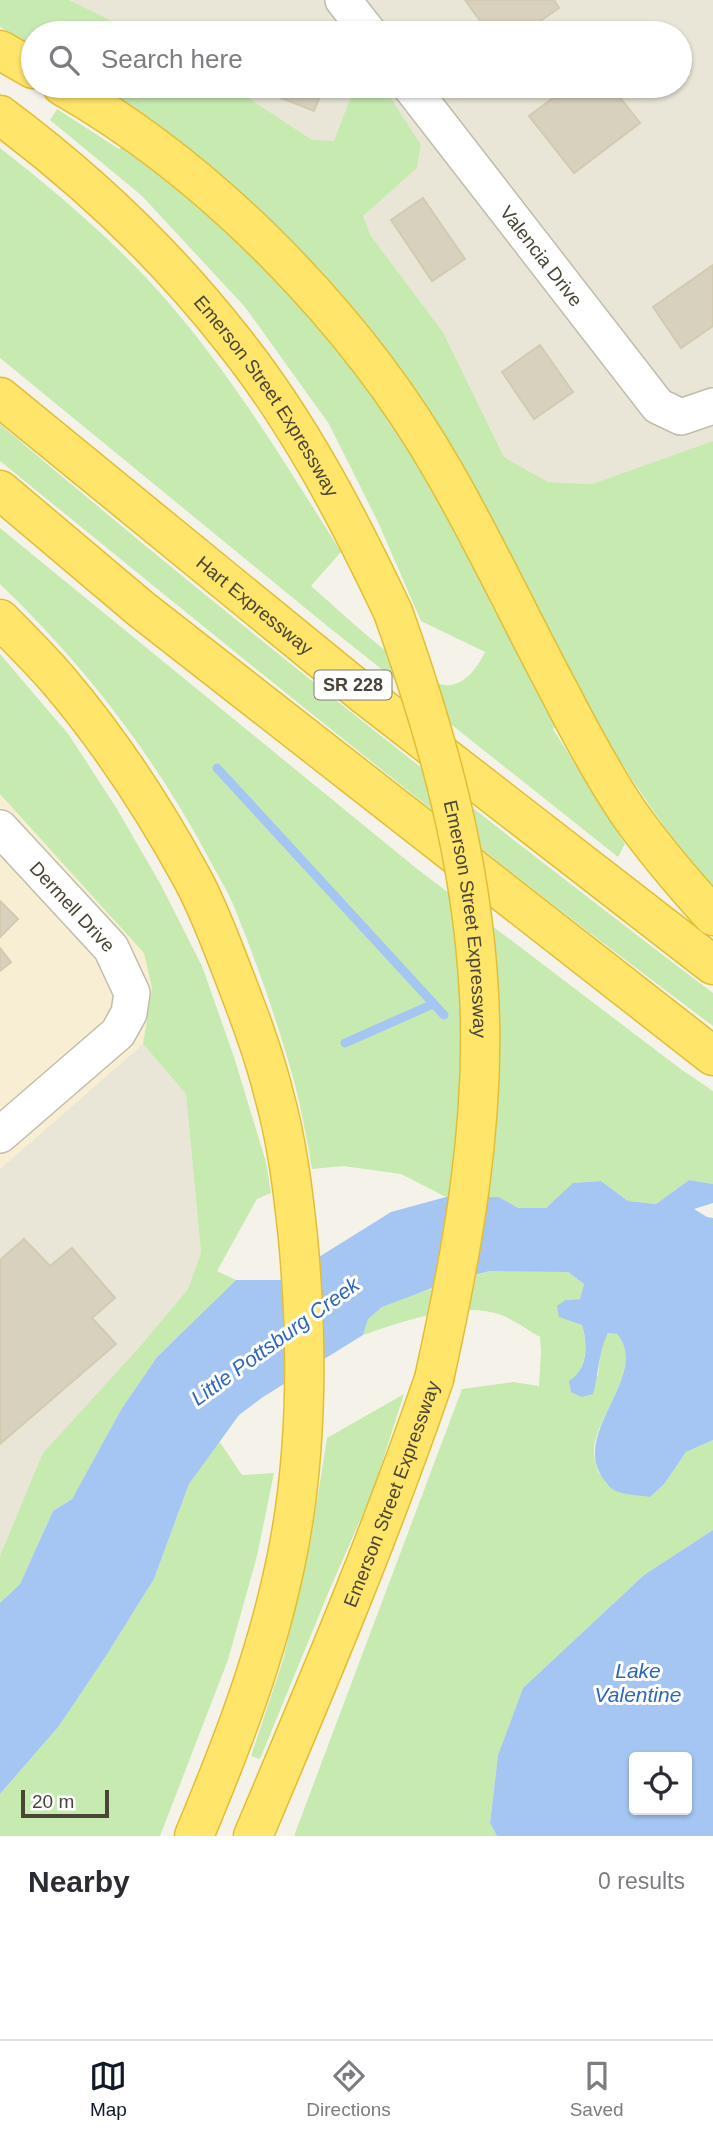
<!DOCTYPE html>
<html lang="en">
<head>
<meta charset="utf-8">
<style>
	body { margin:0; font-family:Arial,sans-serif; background:#f7f7f7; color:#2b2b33 }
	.controls { position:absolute; right:21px; bottom:21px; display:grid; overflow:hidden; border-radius:7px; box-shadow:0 2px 5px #0004 }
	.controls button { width:63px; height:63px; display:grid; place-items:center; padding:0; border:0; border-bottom:2px solid #e1e1e2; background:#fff; color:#2b2b33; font:35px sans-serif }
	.scale { position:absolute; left:21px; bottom:18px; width:88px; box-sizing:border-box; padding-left:7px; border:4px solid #494537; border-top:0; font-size:19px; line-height:24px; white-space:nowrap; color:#494537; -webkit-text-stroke:5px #fff; paint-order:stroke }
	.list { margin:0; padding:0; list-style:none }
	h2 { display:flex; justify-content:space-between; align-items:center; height:91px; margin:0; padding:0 28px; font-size:30px }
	h2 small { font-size:23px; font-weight:400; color:#7c7c81 }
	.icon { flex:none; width:38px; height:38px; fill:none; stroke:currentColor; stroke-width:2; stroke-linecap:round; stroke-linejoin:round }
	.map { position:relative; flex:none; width:713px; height:1836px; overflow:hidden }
	.search { position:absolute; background:#fff; box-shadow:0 2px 5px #0004; left:21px; right:21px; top:21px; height:77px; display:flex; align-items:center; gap:18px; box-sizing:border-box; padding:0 24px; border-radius:38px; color:#7c7c81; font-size:26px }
	.sheet { height:203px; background:#fff }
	nav { display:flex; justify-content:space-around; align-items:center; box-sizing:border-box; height:98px; border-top:2px solid #e1e1e2; background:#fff; font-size:19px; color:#7c7c81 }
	nav a { display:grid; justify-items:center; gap:4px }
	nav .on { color:#111827 }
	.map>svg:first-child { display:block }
	.residential { fill:#e9e6d7 }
	.commercial { fill:#f7eed4 }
	.green { fill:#c7eab1 }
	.water { fill:#a5c6f2; fill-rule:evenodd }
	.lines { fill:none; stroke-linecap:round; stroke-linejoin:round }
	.stream { stroke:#a5c6f2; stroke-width:9 }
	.building { fill:#d7d1be; stroke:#d2cab1; stroke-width:2 }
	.minor-casing { stroke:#c1bdab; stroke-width:38 }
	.highway-casing { stroke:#e2be36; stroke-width:41 }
	.minor { stroke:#fff; stroke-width:35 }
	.highway { stroke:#ffe56a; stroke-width:38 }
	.highway-bridge-casing { stroke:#e2be36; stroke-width:41; stroke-linecap:butt }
	.highway-bridge { stroke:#ffe56a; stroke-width:38 }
	.labels { text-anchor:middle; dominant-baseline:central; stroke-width:6; stroke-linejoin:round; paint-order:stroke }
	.shield { fill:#fff; stroke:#807d73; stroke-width:2 }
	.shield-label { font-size:18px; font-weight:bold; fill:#494537 }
	.street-label { font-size:19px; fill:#494537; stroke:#fff }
	.water-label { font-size:21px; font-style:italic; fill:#2c67b9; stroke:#fff }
</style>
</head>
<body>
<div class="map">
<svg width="713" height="1836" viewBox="0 0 713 1836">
	<rect width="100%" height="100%" fill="#f5f3e9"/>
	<path class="residential" d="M69,0H713V441L593,484L548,482L504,457L443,332L371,236L362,215L417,168L421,146L383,86H680V33H137Z
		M230,86H355L334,142L312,141Z
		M143,1044L186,1094L201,1254L188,1289L137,1350L0,1556V1169Z"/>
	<path class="commercial" d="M0,794L144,953L152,988L143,1044L0,1169Z"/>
	<path class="green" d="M0,0H69L137,33H33V47L0,27Z
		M97,86H230L312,140L334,141L355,86H383L421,145L417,168L363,216L371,236L443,332L504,457L548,482L592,484L713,441V886C584,743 517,549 413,388C369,319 306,251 245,197C229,184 211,172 194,159C162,135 130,110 97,86Z
		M57,109L119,149L127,142L318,313L414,443L560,724L553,729L625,844L618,857L326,625L0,358V148C64,198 127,252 179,315C240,388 290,471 341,552L311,586C335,606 422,691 451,685C468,682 478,666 485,652L421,621L378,522L329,424L245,307L141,195L50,120Z
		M0,424C232,621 471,809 713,993V1026C470,845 235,652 0,461Z
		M0,528L416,868L682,1070L713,1091V1184L689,1180L656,1204L628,1201L601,1181L574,1183L546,1208H518L499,1197H446L401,1174L343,1166L312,1169C307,1141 302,1112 295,1085C279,1026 258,966 235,909C228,891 217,874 208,857C154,755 83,664 0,584Z
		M0,654L69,735L117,809L161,885L202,966L234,1057L266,1162L271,1193L257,1199L217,1271L236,1280L157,1357L122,1408L72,1499L53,1511L20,1584L0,1603V1556L43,1453L137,1350L188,1289L201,1253L186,1094L143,1044L152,988L144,953L0,794Z
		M537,1270L568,1272L584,1284L580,1299L565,1300L559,1316L582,1325C587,1343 587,1360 577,1376H598L601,1345L608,1333L617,1334C645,1367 595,1416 594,1451C594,1458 597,1466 598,1473L665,1483L686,1452L713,1440V1530L644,1575L523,1688L498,1755L490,1823L497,1836H294L462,1389L513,1382L539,1386L541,1352L540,1337C527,1330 515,1320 501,1315C462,1300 401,1322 363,1335L368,1318L382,1307L412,1295L490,1271Z
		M404,1394L373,1491L329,1591L260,1759L251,1756L283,1660L311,1539L327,1438Z
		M219,1441L242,1475L274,1473L257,1556L228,1660L160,1836H0V1794L59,1726L106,1656L154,1579L189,1484Z"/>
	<path class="water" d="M689,1180L713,1184V1203L694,1209L707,1217L713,1218V1440L686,1452L665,1483L650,1497C639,1495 621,1495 612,1489C609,1487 608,1484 605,1481C567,1435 652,1376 617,1334L608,1333C598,1352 599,1374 593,1394L582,1397L571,1392L569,1381C588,1369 588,1345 582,1325L559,1317L557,1306L565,1300L580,1299L584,1284L568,1272L490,1271L448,1282L382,1307L368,1319L363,1335L263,1397L239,1415L189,1484L154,1579L106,1656L59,1726L0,1794V1603L20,1584L53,1511L72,1499L122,1408L157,1357L236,1280H282L391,1212L446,1197H499L518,1208H546L573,1183L601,1181L628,1201L656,1204Z
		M713,1530V1836H497L490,1823L498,1755L523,1688L644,1575ZM634,1757H687V1810H634Z"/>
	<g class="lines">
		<path class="stream" d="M217,768L444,1015
			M345,1043L433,1004"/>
	</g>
	<path class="building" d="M465,0H554L559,8L523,33H489Z
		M251,86H324L314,111Z
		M569,86H611L640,123L574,173L529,116Z
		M423,198L465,259L432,281L391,220Z
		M713,265V326L681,348L653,307Z
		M540,345L573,392L534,419L502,372Z
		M0,901L18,919L0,937Z
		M0,948L11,962L0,971Z
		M24,1239L50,1266L72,1248L115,1298L92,1318L116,1344L0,1444V1260Z"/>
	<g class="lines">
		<defs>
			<g id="minor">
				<path d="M343,0L369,33"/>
				<path id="s1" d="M410,86L658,406L681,417L713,406"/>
				<path id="s2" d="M0,828L111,948L132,993L129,1013L118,1033L0,1135"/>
			</g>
			<g id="highway">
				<path d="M0,50L33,69"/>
				<path d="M62,86C213,172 358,321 444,472C485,543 520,618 559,691C580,732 602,773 628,812C654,849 683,883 713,916"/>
				<path id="s3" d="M0,115C86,179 166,255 232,339C298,421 348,517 393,612"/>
				<path id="s4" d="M0,397L366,696L713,965"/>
				<path d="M0,490L141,609L713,1056"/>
				<path d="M0,619C20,639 41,660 59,681C110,741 155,810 192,878C209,909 221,943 234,976C249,1015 264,1054 274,1095C287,1141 293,1190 298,1238C308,1345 308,1455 286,1561C266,1658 232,1745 194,1836"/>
				<path id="s5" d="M253,1836C317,1685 381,1534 434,1379"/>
			</g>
		</defs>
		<use href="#minor" class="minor-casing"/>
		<use href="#highway" class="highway-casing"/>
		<use href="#minor" class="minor"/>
		<use href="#highway" class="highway"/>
		<defs>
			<g id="highway-bridge">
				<path id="s6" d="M393,612C438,738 472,860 479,994C486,1124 462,1253 434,1379"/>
			</g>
		</defs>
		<use href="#highway-bridge" class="highway-bridge-casing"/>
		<use href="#highway-bridge" class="highway-bridge"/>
	</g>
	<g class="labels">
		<rect class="shield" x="314.5" y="670.5" width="77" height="29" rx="5"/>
		<g class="shield-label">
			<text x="353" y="685">SR 228</text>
		</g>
		<g class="street-label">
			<text stroke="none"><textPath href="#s1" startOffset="215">Valencia Drive</textPath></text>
			<text stroke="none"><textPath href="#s3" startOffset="390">Emerson Street Expressway</textPath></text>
			<text stroke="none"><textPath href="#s4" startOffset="329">Hart Expressway</textPath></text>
			<text stroke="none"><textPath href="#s2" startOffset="107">Dermell Drive</textPath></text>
			<text stroke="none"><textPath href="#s6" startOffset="317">Emerson Street Expressway</textPath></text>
			<text stroke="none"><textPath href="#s5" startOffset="369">Emerson Street Expressway</textPath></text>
		</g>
		<g class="water-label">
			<text transform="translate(275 1341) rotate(-36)">Little Pottsburg Creek</text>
			<text x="638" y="1670">Lake<tspan x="638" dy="24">Valentine</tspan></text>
		</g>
	</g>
</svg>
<div class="controls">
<button><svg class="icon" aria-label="locate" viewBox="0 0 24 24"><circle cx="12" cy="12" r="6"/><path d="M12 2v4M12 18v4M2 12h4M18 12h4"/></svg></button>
</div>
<div class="scale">20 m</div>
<div class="search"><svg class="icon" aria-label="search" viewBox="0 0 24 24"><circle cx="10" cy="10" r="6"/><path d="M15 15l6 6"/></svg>Search here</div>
</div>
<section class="sheet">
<h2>Nearby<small>0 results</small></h2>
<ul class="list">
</ul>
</section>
<nav>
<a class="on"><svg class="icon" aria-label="map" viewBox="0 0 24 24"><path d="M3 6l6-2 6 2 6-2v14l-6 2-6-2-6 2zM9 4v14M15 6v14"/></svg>Map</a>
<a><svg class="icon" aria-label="directions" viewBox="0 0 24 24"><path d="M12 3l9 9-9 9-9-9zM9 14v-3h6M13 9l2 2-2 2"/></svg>Directions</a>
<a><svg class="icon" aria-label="saved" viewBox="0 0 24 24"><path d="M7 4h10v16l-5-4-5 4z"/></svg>Saved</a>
</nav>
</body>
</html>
